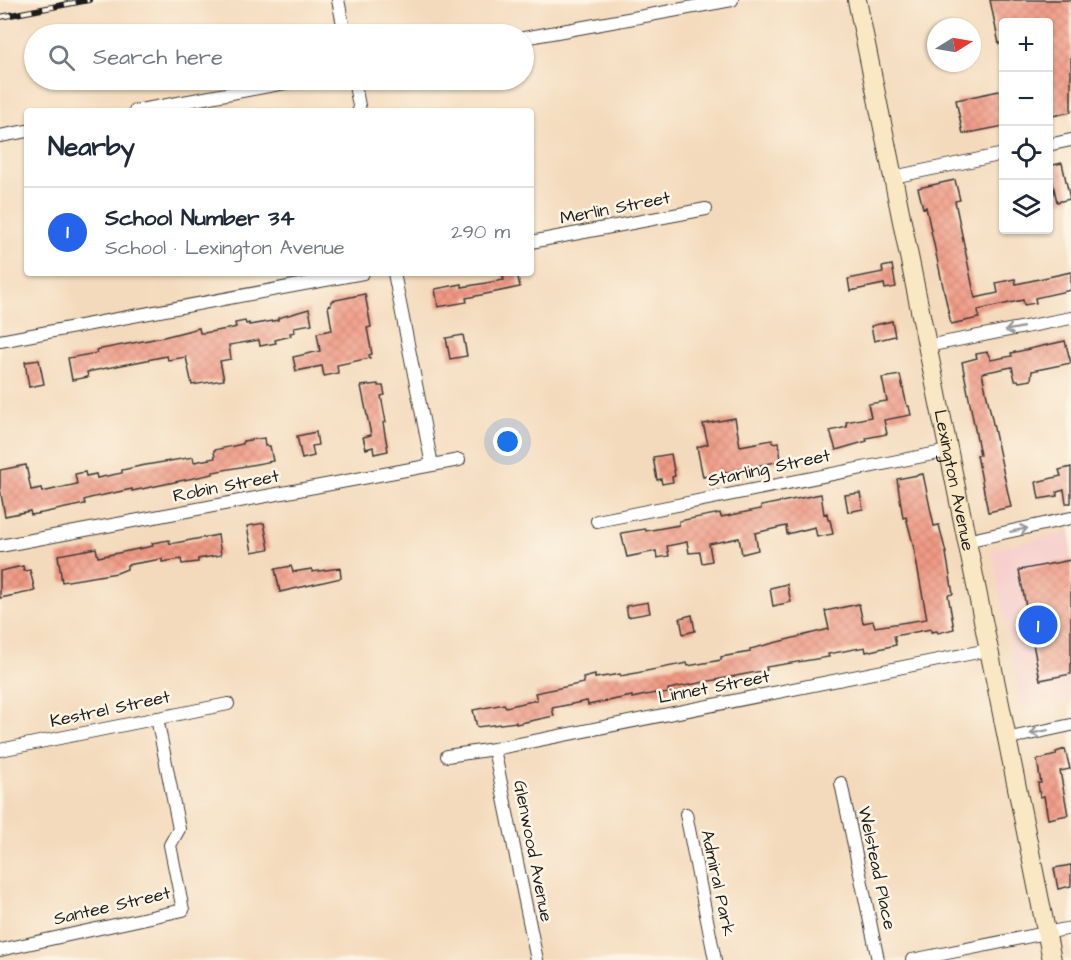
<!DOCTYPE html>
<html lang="en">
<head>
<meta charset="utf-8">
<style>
	body { margin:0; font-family:"Architects Daughter",sans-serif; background:#f6f6f7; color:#1f2937 }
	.controls { position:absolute; right:18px; top:18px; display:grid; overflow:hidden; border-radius:6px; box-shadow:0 2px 4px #0004 }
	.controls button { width:54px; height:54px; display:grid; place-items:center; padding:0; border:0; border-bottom:2px solid #e0e1e3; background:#fff; color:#1f2937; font:30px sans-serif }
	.compass { position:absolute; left:927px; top:18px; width:54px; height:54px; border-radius:50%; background:#fff; box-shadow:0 2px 4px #0004; rotate:79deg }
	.you { position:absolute; left:508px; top:442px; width:21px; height:21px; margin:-15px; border:4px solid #fff; border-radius:50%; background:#1a73e8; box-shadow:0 0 0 9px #1a73e833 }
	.badge { display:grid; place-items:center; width:39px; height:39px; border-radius:50%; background:#2563eb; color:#fff; font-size:20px; font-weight:700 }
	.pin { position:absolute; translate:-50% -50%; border:3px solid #fff; box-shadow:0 2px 6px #0006 }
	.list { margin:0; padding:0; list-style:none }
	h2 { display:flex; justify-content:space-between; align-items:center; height:78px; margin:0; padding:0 24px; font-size:26px }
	h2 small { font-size:20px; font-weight:400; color:#747a83 }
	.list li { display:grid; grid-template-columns:39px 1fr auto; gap:18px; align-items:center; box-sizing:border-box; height:90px; padding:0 24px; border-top:2px solid #e0e1e3 }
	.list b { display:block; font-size:22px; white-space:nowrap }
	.list p { margin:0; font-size:20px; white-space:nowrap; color:#747a83 }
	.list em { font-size:20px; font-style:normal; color:#747a83 }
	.icon { flex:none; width:33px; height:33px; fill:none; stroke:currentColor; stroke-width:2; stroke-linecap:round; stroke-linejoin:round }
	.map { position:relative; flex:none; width:1071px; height:960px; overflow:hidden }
	.search { position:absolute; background:#fff; box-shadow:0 2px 4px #0004; left:24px; top:24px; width:510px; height:66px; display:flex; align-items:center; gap:15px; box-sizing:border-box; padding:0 21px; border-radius:33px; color:#747a83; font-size:22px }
	.panel { position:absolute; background:#fff; box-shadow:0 2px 4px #0004; left:24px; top:108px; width:510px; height:168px; border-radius:6px }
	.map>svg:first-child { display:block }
	.built { fill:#f7d0cd }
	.building { fill:url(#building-cross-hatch) }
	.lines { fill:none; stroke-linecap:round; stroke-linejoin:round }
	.street-casing { stroke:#3c3834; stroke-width:14 }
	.secondary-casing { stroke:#3c3834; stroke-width:20 }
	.street { stroke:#fff; stroke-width:12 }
	.secondary { stroke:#fae7c3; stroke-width:18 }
	.rail-casing { stroke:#1c1c1c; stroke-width:6 }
	.rail { stroke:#fcf5e5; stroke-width:4; stroke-dasharray:11; stroke-linecap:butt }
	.oneway { stroke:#999 }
	.labels { text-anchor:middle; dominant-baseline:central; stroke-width:5; stroke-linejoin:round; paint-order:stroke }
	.street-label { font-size:18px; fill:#1c1c1c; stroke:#fcf5e5 }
</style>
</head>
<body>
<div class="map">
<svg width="1071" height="960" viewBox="0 0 1071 960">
	<defs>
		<pattern id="building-cross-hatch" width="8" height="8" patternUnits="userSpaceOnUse" patternTransform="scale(1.5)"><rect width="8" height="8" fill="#f09a85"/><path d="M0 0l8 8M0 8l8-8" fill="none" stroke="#cd8472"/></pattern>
	</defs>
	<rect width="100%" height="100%" fill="#fcf5e5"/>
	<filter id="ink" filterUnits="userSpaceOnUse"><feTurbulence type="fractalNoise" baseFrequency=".0167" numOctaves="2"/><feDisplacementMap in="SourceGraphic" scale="12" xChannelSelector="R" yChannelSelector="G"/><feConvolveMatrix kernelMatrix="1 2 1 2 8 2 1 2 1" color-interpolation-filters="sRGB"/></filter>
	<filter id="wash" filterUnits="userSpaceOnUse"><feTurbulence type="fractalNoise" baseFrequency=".008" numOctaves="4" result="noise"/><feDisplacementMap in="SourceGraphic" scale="24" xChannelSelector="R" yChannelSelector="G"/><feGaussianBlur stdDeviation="1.35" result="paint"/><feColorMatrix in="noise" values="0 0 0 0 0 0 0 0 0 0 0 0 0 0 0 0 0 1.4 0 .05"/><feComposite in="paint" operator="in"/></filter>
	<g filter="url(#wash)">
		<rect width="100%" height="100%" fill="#f4dabc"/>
		<path class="built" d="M1071,532V701L1023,710L991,549Z"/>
		<g id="blocks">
			<path class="building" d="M990,0H1071V112L1048,117V22H1004V43L999,44Z
				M1004,90V126L963,134L956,100Z
				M1062,163L1070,199L1057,202L1049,166Z
				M955,180L960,200L955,201L975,298L998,293L996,283L1015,279L1016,284L1071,272V290L1035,298L1036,303L1024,305L1023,300L978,310L979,318L951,324L926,207L923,208L918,188Z
				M892,265L896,287L885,289L884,284L850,291L848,279L883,272L882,267Z
				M502,273H517L520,287L466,298L467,302L438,307L435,289L462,284V287L504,280Z
				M365,294L371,327L367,328L372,354L369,355L370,358L337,365L338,373L324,376L322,366L296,371L293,357L320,351L317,333L332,330L328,306L331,305V301Z
				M309,309L312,324L294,327L295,332L290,333L291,336L275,340L276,343L260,346L259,340L229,345L231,359L220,361L224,380L192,385L186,357L168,360L167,356L87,372L88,377L72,380L68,358L97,353L96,350L164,337L199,328L200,333H204L233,328L236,327L235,323L245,321L246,324L249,323V325L278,320V318Z
				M892,321L895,336L874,341L871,326Z
				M463,335L467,356L450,359L446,338Z
				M1065,341L1071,363L1032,371L1031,380L1019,382L1018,380H1015L1012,367L982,373L1011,507L988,512L977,455H980L962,362L977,358L976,354L987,352L991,360L1012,356L1011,353Z
				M39,360L44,384L29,387L25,362Z
				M900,375L907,406H909L911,415L884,420L887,434L866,438L867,441L836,450L830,431L847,427L846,422L871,417L868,404L887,401L882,378Z
				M378,384V386H383L385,395L381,396L386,422L383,423L388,451L374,454L373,447L366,449L363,437L371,435L361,386Z
				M735,418L740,446L772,440L773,443L779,442L781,461L703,477L697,447L708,444L703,424Z
				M316,432L318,445L312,446L314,456L302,459L297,436Z
				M264,438L265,446H270L273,461L213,472V474L132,491V489L90,498L84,500L85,504L42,513L31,515L30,511L5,516L0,489V470L26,465L31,490L41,488L42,492L77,484L75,474L85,472L86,476L96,474L97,478L122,473V470L140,466L193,457L194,462L215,458L214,450L243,444V441Z
				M671,454L675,476L672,477L673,482L662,484L661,479L657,480L653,457Z
				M1071,467V503H1066L1064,490L1057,492V496L1039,499L1036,482L1061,476L1059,470Z
				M923,474L934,526L939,525L946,553L953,594L948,595L954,629L938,633L937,631L931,632V629L894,636L896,645L866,652L865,647L828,654L829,657L766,667L767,670L668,689L669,693L656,695L655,693L632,698V696L588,705L587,701L552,708L554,716L516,724V722L477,727L473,710L504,704L506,707L537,700L535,693L584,683L583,678L595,675V678L620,674L621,676L687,663L688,666L721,660V657L750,652V649L829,629L825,611L859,604L863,623L873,621L875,627L927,619L913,544L906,517L903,518L897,479Z
				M860,493L863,509L848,512L845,495Z
				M821,494L824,514L827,513L828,520H830L833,534L817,537L815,527L787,534L786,526L755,533L758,550L742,554L739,538L709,544L712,561L702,563L700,552L689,553L687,542L667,546L669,556L657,558L656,551L627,557L621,533L645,529L646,531L679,525V521L720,513L721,517L761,509V506Z
				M264,523L269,549L252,552L247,526Z
				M218,535L221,555L198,559V562L182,564L181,559L162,562V559L127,565V569L117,573L62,582L58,555L96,548L98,557L153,546L152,543L169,540L170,544Z
				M1071,560V674L1040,680L1019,570Z
				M23,566L24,571L30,570L35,591L0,598V571Z
				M291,566L293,572L312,569V572L340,568L341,578L280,592L275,569Z
				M787,584L791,602L773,606L770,588Z
				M648,602L650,613L628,617L626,606Z
				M692,615L695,631L683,634L680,618Z
				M1065,749L1070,769L1060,771L1068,815L1048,819L1044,796L1040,797L1038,783H1041L1037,760L1056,755V752Z
				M1071,865V886L1058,889L1054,868Z"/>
		</g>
	</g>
	<g filter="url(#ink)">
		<use href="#blocks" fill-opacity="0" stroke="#3c3834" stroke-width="1.5"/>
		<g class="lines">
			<defs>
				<path id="street" d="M338,0L345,34
					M524,38L732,0
					M354,80L360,111
					M135,111L301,80
					M0,136L27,131
					M1048,145L1071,140
					M893,177L1004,154
					M531,242L706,209
					M394,273L432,465
					M0,341L363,273
					M927,346L1071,318
					M597,521L948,451
					M966,541L1071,518
					M0,546L459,460
					M1006,739L1071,725
					M494,749L537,960
					M0,750L228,704
					M447,756L494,749L988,650
					M841,783L878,960
					M686,814L715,960
					M0,950L183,910L170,845L179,829L157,718
					M912,960L1071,928"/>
				<g id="secondary">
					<path id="s1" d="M857,0L1052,960"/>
				</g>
			</defs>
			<use href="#street" class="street-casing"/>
			<use href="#secondary" class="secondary-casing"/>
			<use href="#street" class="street"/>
			<use href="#secondary" class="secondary"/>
			<defs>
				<path id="rail" d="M0,17L89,0"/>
			</defs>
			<use href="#rail" class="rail-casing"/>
			<use href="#rail" class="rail"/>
		</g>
		<defs><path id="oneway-shaft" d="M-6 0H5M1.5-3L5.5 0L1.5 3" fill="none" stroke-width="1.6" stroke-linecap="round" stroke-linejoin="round" transform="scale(1.5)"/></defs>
		<g class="oneway">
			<use href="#oneway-shaft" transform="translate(1014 329) rotate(169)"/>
			<use href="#oneway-shaft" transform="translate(1019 530) rotate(-12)"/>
			<use href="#oneway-shaft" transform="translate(1039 732) rotate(168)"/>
		</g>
	</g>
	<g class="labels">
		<g class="street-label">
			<text transform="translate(615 208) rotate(-11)">Merlin Street</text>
			<text transform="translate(769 468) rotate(-12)">Starling Street</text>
			<text stroke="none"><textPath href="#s1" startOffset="490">Lexington Avenue</textPath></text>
			<text transform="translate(226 486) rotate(-11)">Robin Street</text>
			<text transform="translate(714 687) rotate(-11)">Linnet Street</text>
			<text transform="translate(110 709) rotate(-12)">Kestrel Street</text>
			<text transform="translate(533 851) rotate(79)">Glenwood Avenue</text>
			<text transform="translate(877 868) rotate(78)">Welstead Place</text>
			<text transform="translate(718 883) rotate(78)">Admiral Park</text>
			<text transform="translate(112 906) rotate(-13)">Santee Street</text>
		</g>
	</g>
</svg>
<div class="controls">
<button>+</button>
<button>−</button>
<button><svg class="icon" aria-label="locate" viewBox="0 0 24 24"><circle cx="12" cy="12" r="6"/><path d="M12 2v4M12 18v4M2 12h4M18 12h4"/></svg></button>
<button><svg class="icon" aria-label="layers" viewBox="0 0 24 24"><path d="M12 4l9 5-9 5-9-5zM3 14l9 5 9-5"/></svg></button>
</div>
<svg class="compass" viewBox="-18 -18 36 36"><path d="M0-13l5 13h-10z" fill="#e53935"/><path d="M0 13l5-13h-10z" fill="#747a83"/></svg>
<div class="you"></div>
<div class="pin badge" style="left:1038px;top:625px">1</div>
<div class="search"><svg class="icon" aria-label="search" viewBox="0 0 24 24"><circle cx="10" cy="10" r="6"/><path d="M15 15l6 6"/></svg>Search here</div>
<section class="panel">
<h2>Nearby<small></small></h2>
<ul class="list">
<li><span class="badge">1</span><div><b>School Number 34</b><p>School · Lexington Avenue</p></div><em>290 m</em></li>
</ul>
</section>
</div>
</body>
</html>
